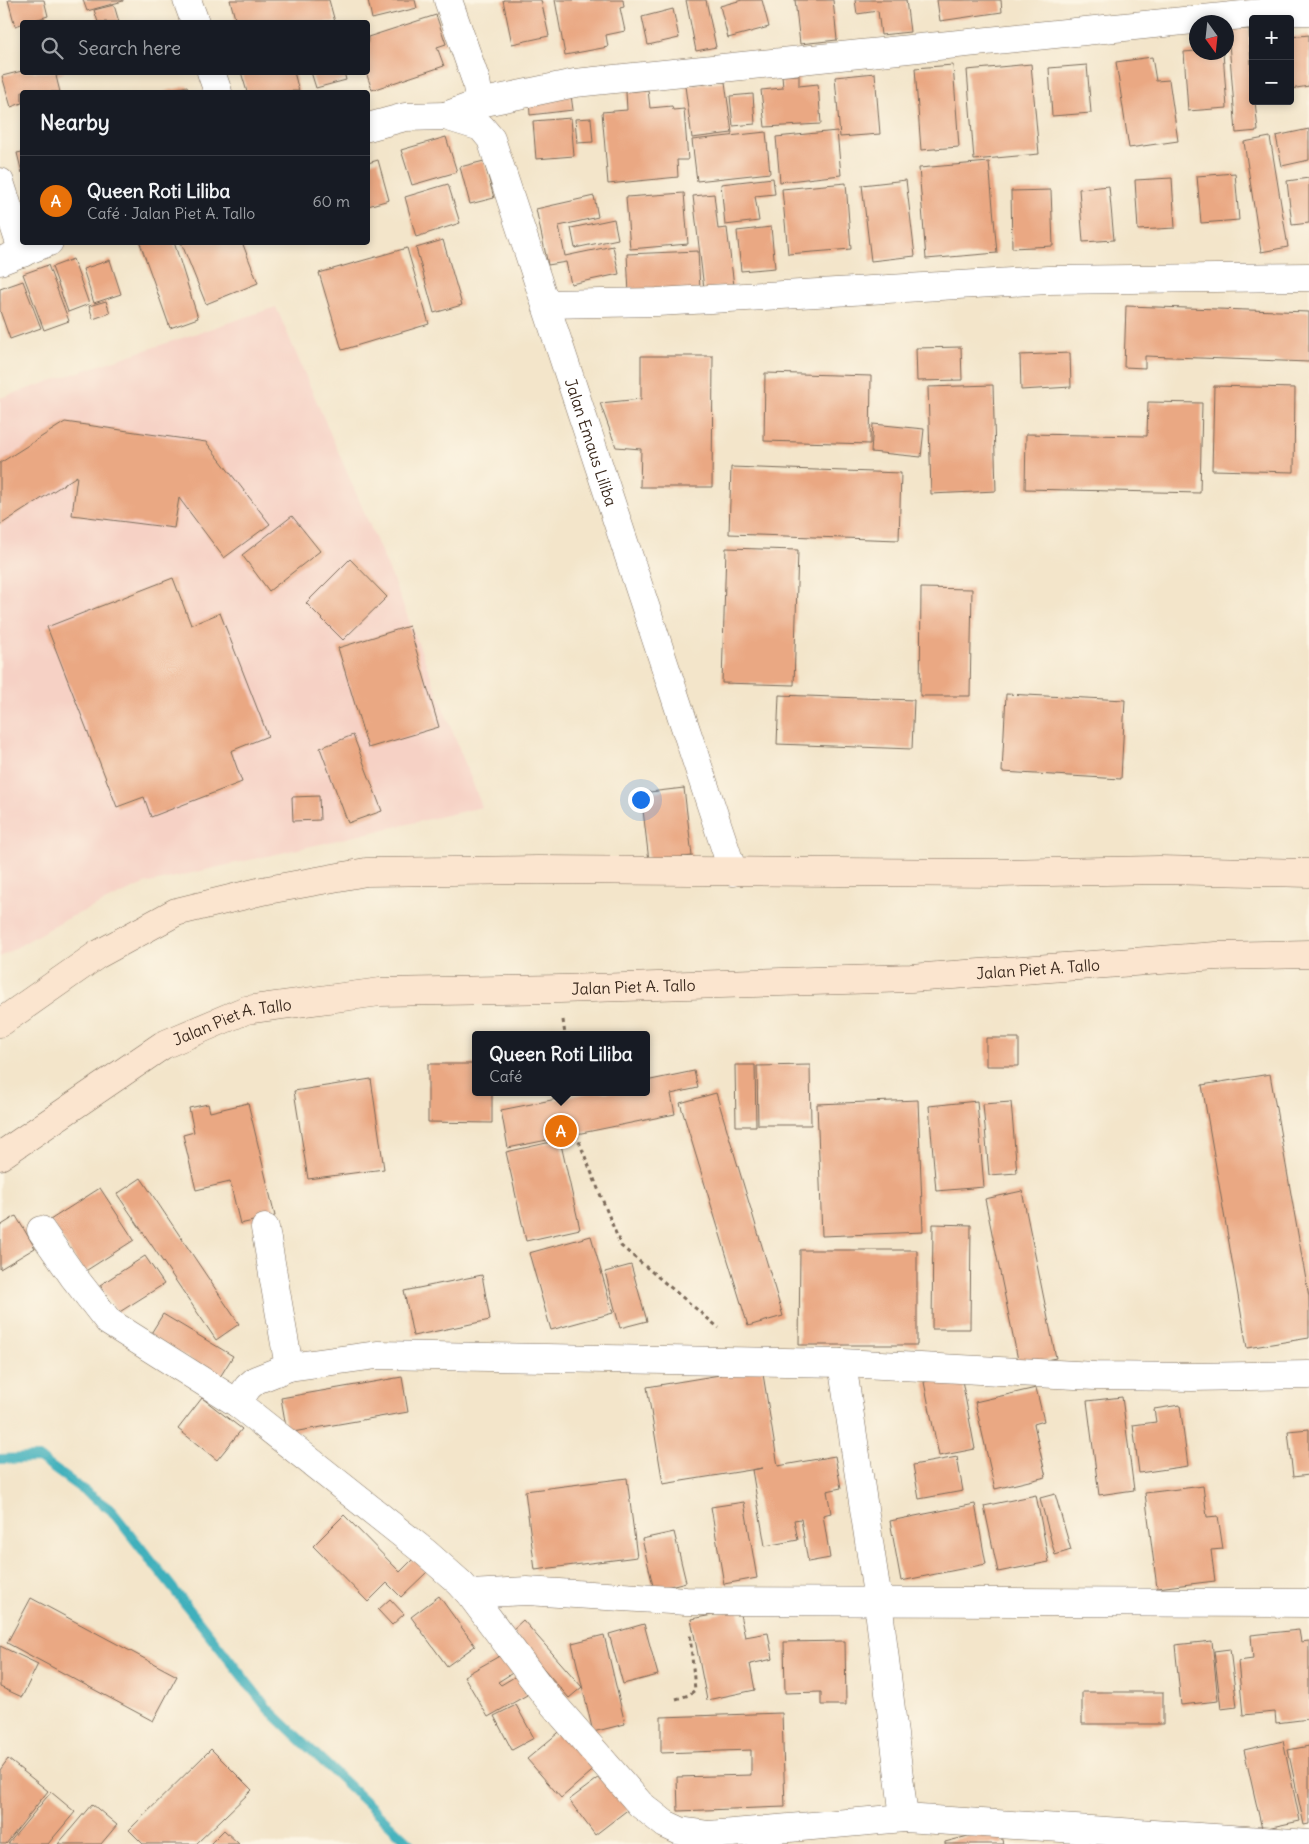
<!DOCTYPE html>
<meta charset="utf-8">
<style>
:root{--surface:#171b24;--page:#242831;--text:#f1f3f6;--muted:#9ea1a6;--line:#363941;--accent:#d93025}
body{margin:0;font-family:Delius,sans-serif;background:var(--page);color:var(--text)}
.controls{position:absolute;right:15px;top:15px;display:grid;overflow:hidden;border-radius:5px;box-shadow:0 2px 8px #0003}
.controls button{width:45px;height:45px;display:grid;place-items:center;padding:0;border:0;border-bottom:1px solid var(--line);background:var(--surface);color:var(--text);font:25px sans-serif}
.compass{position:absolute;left:1189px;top:15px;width:45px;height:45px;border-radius:50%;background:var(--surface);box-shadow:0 2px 8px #0003;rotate:165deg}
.you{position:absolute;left:640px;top:799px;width:18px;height:18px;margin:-12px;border:4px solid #fff;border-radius:50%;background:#1a73e8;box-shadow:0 0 0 8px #1a73e833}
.badge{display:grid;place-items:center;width:32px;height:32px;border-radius:50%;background:var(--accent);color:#fff;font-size:16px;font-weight:700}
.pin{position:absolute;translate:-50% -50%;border:2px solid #fff;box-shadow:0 1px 5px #0006}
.popup{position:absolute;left:472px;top:1031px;width:178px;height:65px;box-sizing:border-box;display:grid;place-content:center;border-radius:5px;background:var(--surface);filter:drop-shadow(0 1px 4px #0005);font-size:16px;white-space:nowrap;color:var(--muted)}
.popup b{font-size:19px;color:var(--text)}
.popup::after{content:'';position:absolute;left:50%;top:100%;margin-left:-10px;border:10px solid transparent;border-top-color:var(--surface)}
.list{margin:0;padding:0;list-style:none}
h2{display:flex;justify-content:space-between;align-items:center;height:65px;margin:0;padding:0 20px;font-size:21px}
h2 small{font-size:16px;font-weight:400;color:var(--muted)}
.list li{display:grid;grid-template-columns:32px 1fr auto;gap:15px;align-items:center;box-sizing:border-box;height:90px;padding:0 20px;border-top:1px solid var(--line)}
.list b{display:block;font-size:19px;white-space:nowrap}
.list p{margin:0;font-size:16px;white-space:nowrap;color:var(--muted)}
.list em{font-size:16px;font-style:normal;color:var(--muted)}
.icon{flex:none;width:28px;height:28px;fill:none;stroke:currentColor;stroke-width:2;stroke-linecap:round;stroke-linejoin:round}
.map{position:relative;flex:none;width:1309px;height:1844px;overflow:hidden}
.search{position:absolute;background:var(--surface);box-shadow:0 2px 8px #0003;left:20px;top:20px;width:350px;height:55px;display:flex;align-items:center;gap:12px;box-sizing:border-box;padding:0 18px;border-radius:5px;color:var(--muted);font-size:19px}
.panel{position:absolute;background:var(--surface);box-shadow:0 2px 8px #0003;left:20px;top:90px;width:350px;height:155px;border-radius:5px}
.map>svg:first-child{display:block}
</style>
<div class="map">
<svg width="1309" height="1844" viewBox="0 0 1309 1844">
<rect width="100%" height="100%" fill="#fcf5e5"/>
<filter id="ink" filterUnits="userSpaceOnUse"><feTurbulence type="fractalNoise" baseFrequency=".02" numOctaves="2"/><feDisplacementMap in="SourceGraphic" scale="10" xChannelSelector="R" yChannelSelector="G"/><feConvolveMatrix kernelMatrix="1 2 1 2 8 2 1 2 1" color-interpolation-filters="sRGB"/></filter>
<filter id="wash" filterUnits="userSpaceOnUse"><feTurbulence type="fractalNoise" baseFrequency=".0096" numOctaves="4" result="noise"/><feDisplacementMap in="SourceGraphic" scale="20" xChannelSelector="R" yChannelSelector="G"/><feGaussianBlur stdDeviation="1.12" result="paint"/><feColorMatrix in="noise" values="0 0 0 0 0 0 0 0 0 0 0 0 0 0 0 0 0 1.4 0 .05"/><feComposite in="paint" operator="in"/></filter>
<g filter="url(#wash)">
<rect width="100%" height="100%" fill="#f3e5ca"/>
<path fill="#f6d1c5" d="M276 307 392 577 482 807 144 884 62 921 0 957V398Z"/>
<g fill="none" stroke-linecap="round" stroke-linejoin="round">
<path stroke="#41b0bc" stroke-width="10" d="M0 1459 39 1458 111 1510 268 1709 410 1844"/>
</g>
<g id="blocks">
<path fill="#eaa883" d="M8 0H44L48 16 15 26Z
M83 0H123V1L87 11Z
M230 0H329L335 22H236Z
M368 0H415L417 8 372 19Z
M503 0H541L549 36 512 44Z
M555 0H623L624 7 620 8 625 31 606 35 608 47 565 55Z
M686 0H706L716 47 696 51Z
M742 0H762L769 27 728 38 720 6Z
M795 0H833L837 40 800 44Z
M855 0H906L910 32 881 35 878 11 857 14Z
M937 0H1001L1002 12 940 21Z
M114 5 119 22H98L94 10Z
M673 9 679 38 648 45 642 17Z
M436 15 446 44 437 47 444 66 372 90 366 72 368 37Z
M1249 29 1253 101H1255L1258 131 1236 133 1228 30Z
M1309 35V86L1290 89V37Z
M1196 51 1223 52 1227 108 1188 111 1184 52Z
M1152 57 1156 81 1169 80 1178 141 1129 148 1116 62Z
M1031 64 1039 154 974 160 967 70Z
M953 65 959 147 921 150 915 68Z
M1087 65 1091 113 1052 116 1049 68Z
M22 71V72H65L56 76 60 92H22V103L11 107 2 76Z
M241 72H294L299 91 247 92Z
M311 72H344L346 80 316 88Z
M875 73 880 134 840 137 835 77Z
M799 75V86L818 84 821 124 765 127 761 90 783 88 782 76Z
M725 82 732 133 692 138 685 86Z
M187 86 189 92H163Z
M648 90 650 108 672 106 673 110 684 109 688 160H677L678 177 608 184 602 112 627 110 626 92Z
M753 94 755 124 733 126 730 96Z
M571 95 573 110 530 115 529 98Z
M571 118 574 156 536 159 533 121Z
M591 118 593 142 577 143 575 119Z
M1309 129V160L1282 166 1276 136Z
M837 131 841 175 780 182 776 137Z
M766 132 770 173 697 181 692 140Z
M446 137 457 172 412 185 401 150Z
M1270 137 1288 247 1261 252 1244 142Z
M22 152V173L17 153Z
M378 160 389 200 368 206V163Z
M484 161 494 198 470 204 460 167Z
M989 162 997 253 926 259 919 168Z
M1235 173 1239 220 1201 223 1197 176Z
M773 178 775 194 755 196 759 221 725 225 721 184Z
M1172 178 1175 228 1138 230 1135 180Z
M1309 178V223L1292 225 1287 181Z
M906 180 915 256 871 261 862 185Z
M846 183 851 249 788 254 782 189Z
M448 184 460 223 416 237 405 197Z
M1109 186 1114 240 1083 242 1079 189Z
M1051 190 1053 246 1012 248 1011 191Z
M684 193 688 244 630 249 626 197Z
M714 194 718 229 727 228 734 286 704 289 693 196Z
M594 196 598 217 559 226 565 256 613 246 619 274 571 284 566 262 548 265 536 209Z
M614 219 618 239 575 248 571 228Z
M771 227 775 268 741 271 737 231Z
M443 240 462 305 434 313 416 248Z
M142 242H174L198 318 170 328 140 243Z
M181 242H242L258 283 206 304Z
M407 248 429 324 342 350 319 273Z
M698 251 700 290 629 294 627 254Z
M73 259 89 304 68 312 52 267Z
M110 260 121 294 94 303 83 269Z
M48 265 69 321 44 330 23 274Z
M23 281 41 328 10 339 0 311V289Z
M106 301 110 313 93 319 89 306Z
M1126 306 1309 312V362L1145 356V368L1124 367Z
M961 347 962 380 917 381 916 348Z
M1070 353 1071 387 1021 390 1020 355Z
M641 356H713L712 487H640L641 449 616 447 600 403 641 399Z
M765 373 871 376 870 444 764 441Z
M993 385 996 491 931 494 928 387Z
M1214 386 1295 388 1294 472 1212 470Z
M1148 402 1202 403 1200 493 1025 489 1026 434 1147 436Z
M65 422 206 442 270 524 224 558 179 498 174 528 72 515 77 476 0 525V463Z
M873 424 924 429 921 457 871 452Z
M731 467 901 473 899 540 729 534Z
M292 516 320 551 269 591 242 555Z
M726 548 798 550 794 685 722 683Z
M350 559 387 597 343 640 306 603Z
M173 578 191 625 220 613 268 736 231 751 242 782 151 817 144 797 117 807 47 627Z
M921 588 972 589 970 696H920Z
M409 626 439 727 368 748 338 648Z
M1006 694 1125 700 1121 779 1002 772Z
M779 695 914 700 912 749 777 744Z
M353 735 382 811 348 823 320 748Z
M684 788 692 856 649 861 641 793Z
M319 796 320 820 293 821 292 797Z
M986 1038H1019V1066H986Z
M428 1064H476V1092H492V1123L428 1122Z
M735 1065H755L756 1126H736Z
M810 1065 811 1125H758L757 1066Z
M694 1071 698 1088 671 1094 675 1114 508 1148 501 1110 592 1092H646V1081Z
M1270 1074 1309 1297V1338L1247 1348 1202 1085Z
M371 1079 384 1169 308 1179 294 1091Z
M716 1093 783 1316 748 1326 680 1103Z
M918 1100 923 1232 822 1236 817 1104Z
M977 1101 984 1187 936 1191 929 1106Z
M1011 1102 1017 1173 989 1175 983 1104Z
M248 1103 275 1216 240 1224 230 1182 196 1190 183 1135 194 1132 189 1108 208 1104 210 1112Z
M560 1140 580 1229 526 1241 506 1152Z
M141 1178 239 1324 216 1340 117 1194Z
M100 1188 134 1240 84 1272 50 1220Z
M1022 1191 1056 1358 1019 1365 985 1199Z
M16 1216 35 1248 0 1269V1226Z
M933 1224 971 1225 970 1329H932Z
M591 1236 613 1313 551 1330 529 1253Z
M800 1250H917V1345H799Z
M145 1256 164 1284 118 1313 100 1285Z
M631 1265 647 1321 620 1328 605 1272Z
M482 1275 490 1320 413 1336 404 1291Z
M163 1314 233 1356 220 1377 150 1335Z
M762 1368 778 1466 835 1456 841 1488 827 1491 831 1513 823 1515 830 1558 808 1562 801 1519 794 1520 798 1540 765 1546 752 1470 763 1468 663 1484 647 1387Z
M961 1375 975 1449 939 1456 924 1382Z
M402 1377 408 1412 287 1433 281 1398Z
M1036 1388 1044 1421 1034 1424 1046 1477 995 1489 975 1402Z
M1122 1397 1134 1490 1099 1495 1087 1401Z
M202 1398 242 1429 217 1460 178 1429Z
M1180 1405 1188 1466 1139 1473 1133 1425 1156 1422 1154 1409Z
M1309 1429V1475L1293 1477 1288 1431Z
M957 1457 963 1491 919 1499 913 1465Z
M627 1478 637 1557 535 1570 525 1491Z
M1203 1486 1207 1517 1218 1516 1223 1549 1211 1550 1215 1581 1157 1588 1145 1493Z
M1055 1494 1071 1550 1055 1555 1040 1498Z
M1036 1495 1049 1562 998 1572 984 1506Z
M744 1502 757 1578 724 1584 711 1507Z
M975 1504 986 1564 901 1581 890 1521Z
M344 1515 400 1572 414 1558 427 1572 401 1597 387 1583 368 1602 313 1546Z
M674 1532 686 1582 654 1590 642 1539Z
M439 1596 475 1646 447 1666 411 1617Z
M31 1598 177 1676 153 1721 7 1643Z
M390 1599 404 1614 392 1625 378 1610Z
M739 1610 745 1637 768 1633 773 1659 750 1664 755 1690 707 1700 691 1619Z
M523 1620 582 1687 569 1698 511 1631Z
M644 1624 658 1675 623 1684 609 1634Z
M1299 1630 1301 1642 1309 1641V1719L1276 1723 1275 1712 1243 1715 1238 1661 1253 1659 1251 1635Z
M604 1635 625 1724 593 1732 572 1643Z
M845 1641 846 1705H821V1692L785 1693 784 1642Z
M1212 1641 1218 1701 1181 1705 1175 1645Z
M0 1646 38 1664 22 1697 0 1687Z
M1230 1649 1237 1707 1221 1709 1214 1651Z
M503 1654 514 1672 498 1682 501 1685 516 1676 527 1695 488 1717 464 1676Z
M1082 1692H1163V1724H1082Z
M516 1705 534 1738 512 1750 494 1716Z
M782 1713 785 1807 678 1811 677 1777 751 1775V1750L661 1753V1717Z
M564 1728 598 1766 561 1798 527 1759Z
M1283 1741 1300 1821 1262 1829 1244 1750Z
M1309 1746V1824L1304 1825 1288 1750Z
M211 1749 252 1790 196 1844H143L129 1830Z
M8 1759 48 1791 6 1844H0V1770Z
M604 1774 630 1808 595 1835 569 1800Z
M51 1792 75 1812 48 1844H8Z
M92 1804 117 1825 101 1844H58Z
M999 1828 1003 1844H945V1842Z
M224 1830 239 1844H210Z"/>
</g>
</g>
<g filter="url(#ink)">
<use href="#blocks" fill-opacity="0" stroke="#7b6b5a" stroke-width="1"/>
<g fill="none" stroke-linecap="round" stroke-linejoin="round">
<defs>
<g id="minor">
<path d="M187 0 195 22"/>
<path d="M448 0 476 81 480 103"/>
<path d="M211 72 218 92"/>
<path d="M445 116 480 103 575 83 1272 12 1309 11"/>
<path id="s1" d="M368 127 405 117 445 116 481 127 491 139 733 872"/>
<path d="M0 182 23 253"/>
<path d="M0 261 49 242"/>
<path d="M546 304 657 302 1048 280 1309 277"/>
<path d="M265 1228 289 1367"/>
<path d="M41 1230 73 1276 109 1322 237 1403"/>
<path d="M842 1363 878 1601 904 1818"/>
<path d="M1309 1375 1192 1377 1095 1376 842 1363 377 1355 289 1367 256 1380 248 1387 237 1403 426 1553 460 1583 470 1594 527 1591 686 1601 1309 1603"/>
<path d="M470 1594 547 1697 640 1804 665 1824 680 1831 709 1835 904 1818 1309 1844"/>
</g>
<g id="secondary">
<path d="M0 1023 97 955 176 912 262 891 366 872 538 870 1000 873 1159 870 1309 873"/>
<path id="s2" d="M0 1156 163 1045 246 1010 380 992 560 989 911 978 1216 956 1309 954"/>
</g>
</defs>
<use href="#minor" stroke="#7b6b5a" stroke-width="29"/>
<use href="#secondary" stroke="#7b6b5a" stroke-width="29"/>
<path stroke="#7b6b5a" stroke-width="3" stroke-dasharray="4 4" stroke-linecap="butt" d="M563 1020 565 1035
M571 1092V1097
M576 1134 621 1246 719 1328
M676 1699 689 1695 695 1690 690 1634"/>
<use href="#minor" stroke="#fff" stroke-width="28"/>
<use href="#secondary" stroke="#fbe5cf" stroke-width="28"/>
</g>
</g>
<g text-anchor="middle" stroke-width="4" stroke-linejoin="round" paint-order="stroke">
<g font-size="16" fill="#3b2a1e" stroke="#fcf5e5">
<text dy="6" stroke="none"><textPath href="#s1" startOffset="451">Jalan Emaus Liliba</textPath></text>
<text dy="6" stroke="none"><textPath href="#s2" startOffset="1081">Jalan Piet A. Tallo</textPath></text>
<text dy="6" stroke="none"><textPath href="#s2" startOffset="676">Jalan Piet A. Tallo</textPath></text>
<text dy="6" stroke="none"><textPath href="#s2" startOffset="271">Jalan Piet A. Tallo</textPath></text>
</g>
</g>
</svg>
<div class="controls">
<button>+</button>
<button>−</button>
</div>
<svg class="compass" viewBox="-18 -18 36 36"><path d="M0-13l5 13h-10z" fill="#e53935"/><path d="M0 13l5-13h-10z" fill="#9ea1a6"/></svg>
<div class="you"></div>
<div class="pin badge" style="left:561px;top:1131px;background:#e8710a">A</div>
<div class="popup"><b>Queen Roti Liliba</b>Café</div>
<div class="search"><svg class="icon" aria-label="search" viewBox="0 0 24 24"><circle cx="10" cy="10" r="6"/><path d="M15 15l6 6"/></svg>Search here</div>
<section class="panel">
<h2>Nearby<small></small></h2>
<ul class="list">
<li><span class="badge" style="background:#e8710a">A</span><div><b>Queen Roti Liliba</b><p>Café · Jalan Piet A. Tallo</p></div><em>60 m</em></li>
</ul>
</section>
</div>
